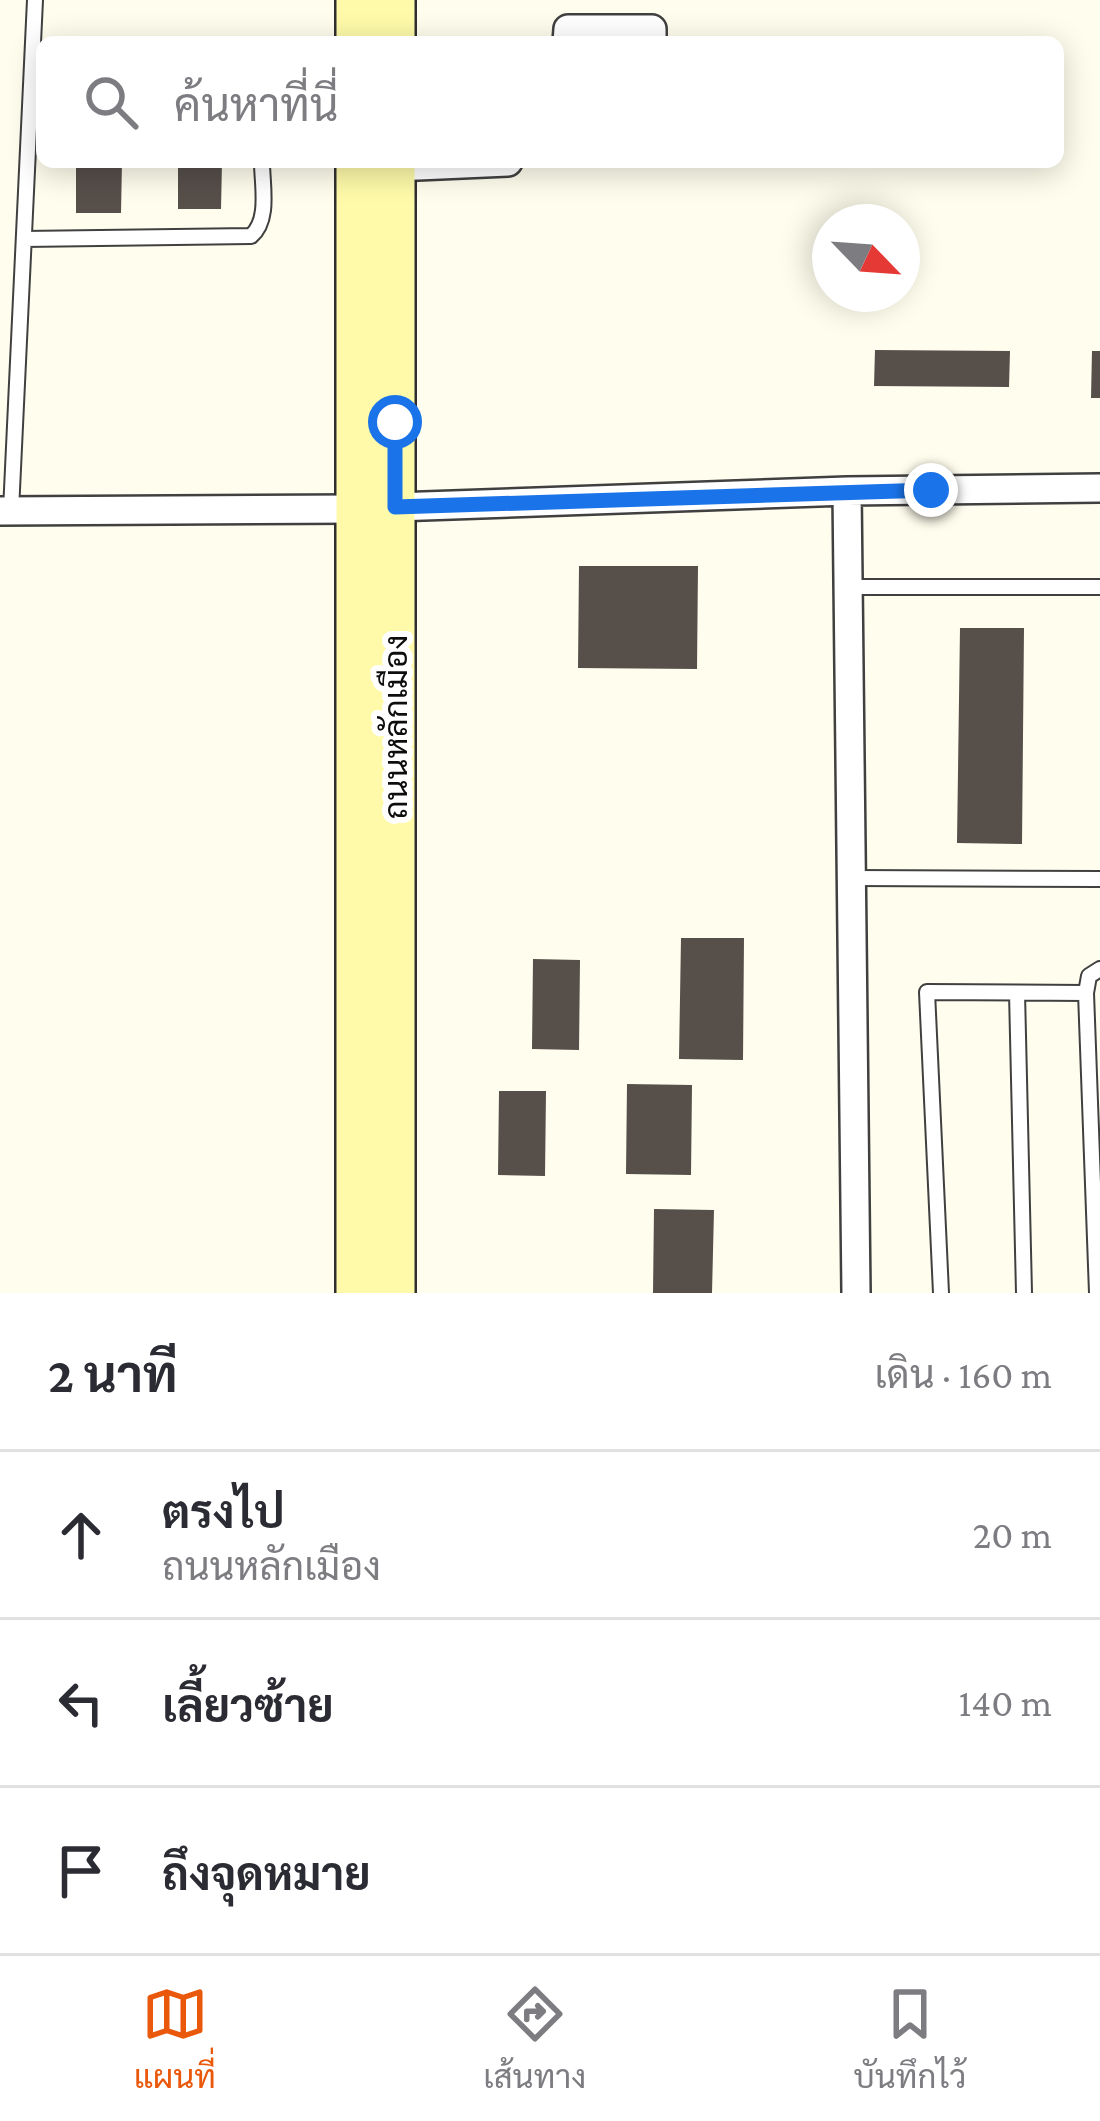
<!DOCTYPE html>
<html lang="th">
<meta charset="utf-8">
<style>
:root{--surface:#fff;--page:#f7f7f7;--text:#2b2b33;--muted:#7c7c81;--line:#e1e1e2;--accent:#ea580c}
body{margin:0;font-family:"Crimson Pro",Sarabun,serif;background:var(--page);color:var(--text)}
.compass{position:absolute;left:812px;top:204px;width:108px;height:108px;border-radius:50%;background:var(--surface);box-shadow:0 6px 30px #0003;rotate:115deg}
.stop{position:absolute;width:36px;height:36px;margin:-27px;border:9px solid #1a73e8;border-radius:50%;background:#fff}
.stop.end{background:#1a73e8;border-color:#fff;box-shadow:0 3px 12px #0008}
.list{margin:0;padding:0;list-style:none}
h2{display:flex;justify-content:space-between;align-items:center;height:156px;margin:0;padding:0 48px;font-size:51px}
h2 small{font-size:39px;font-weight:400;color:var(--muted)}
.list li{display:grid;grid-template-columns:78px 1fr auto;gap:36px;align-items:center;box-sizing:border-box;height:168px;padding:0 48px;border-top:3px solid var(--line)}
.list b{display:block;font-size:45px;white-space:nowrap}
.list p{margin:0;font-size:39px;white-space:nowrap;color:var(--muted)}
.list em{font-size:39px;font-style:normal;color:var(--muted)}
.icon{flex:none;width:66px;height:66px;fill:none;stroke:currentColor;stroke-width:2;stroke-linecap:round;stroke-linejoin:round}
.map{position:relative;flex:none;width:1100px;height:1293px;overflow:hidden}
.search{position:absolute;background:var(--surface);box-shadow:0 6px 30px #0003;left:36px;right:36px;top:36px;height:132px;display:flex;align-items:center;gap:30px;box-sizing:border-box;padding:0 42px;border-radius:18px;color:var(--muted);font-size:45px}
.sheet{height:660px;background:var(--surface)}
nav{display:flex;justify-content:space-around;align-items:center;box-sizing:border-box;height:168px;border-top:3px solid var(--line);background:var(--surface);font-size:33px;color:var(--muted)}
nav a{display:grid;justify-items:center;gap:6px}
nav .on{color:var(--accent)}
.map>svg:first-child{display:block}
</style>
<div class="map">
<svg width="1100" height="1293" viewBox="0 0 1100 1293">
<rect width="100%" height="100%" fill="#fffded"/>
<path fill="#564f4a" d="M76 162H122L121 213H76Z
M178 162H222L221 209H178Z
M875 350 1010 351 1009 387 874 386Z
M1092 351H1100V398H1091Z
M579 566H698L697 669 578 668Z
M960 628H1024L1022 844 957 843Z
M681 938H744L743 1060 679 1059Z
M533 959 580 960 579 1050 532 1049Z
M627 1084 692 1085 691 1175 626 1174Z
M499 1091H546L545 1176 498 1175Z
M654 1209 714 1210 712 1293H653Z"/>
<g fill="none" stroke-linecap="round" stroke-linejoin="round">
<defs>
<path id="lane" d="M24 239 251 236C270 220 262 185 262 162
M11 511 35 0
M850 587H1100
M853 878 1100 879
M1017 993 1024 1293
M1086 993 1089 976 1100 969
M941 1293 927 992 1086 993 1097 1293"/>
<path id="street" d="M567 42 568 29H652V42
M395 167 508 162
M847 491 856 1293
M395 507 847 491 1100 488
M0 511 356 509"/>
<path id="secondary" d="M395 0V42
M356 42V0
M356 1293V162
M395 1293V162"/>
</defs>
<use href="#lane" stroke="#404040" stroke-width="18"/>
<use href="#street" stroke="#404040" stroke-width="32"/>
<use href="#secondary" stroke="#2f2f2f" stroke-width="44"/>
<use href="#lane" stroke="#fff" stroke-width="14"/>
<use href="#street" stroke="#fff" stroke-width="27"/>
<use href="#secondary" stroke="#fefaa9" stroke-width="39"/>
</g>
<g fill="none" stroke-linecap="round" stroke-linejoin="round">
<path stroke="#1a73e8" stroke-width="15" d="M395 422V507L931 490"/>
</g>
<g text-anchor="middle" stroke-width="12" stroke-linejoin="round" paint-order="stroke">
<g font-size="33" fill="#0d0d0d" stroke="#fff">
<text transform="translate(395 727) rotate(-90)" y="12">ถนนหลักเมือง</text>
</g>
</g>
</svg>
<svg class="compass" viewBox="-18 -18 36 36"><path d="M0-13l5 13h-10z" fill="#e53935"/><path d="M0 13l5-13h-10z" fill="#7c7c81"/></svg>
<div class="stop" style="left:395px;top:422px"></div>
<div class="stop end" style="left:931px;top:490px"></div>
<div class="search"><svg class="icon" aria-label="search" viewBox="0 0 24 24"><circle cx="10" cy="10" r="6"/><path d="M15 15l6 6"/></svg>ค้นหาที่นี่</div>
</div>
<section class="sheet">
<h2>2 นาที<small>เดิน · 160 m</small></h2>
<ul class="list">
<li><svg class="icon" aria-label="ahead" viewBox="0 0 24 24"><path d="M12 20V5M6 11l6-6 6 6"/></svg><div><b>ตรงไป</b><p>ถนนหลักเมือง</p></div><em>20 m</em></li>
<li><svg class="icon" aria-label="left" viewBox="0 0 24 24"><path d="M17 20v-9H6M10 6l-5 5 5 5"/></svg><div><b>เลี้ยวซ้าย</b></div><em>140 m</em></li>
<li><svg class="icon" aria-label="arrive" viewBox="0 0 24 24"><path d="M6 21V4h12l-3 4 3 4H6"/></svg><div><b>ถึงจุดหมาย</b></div></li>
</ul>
</section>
<nav>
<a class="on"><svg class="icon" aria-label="map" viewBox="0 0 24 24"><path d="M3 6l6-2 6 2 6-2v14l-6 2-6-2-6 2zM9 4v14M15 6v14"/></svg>แผนที่</a>
<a><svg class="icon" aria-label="directions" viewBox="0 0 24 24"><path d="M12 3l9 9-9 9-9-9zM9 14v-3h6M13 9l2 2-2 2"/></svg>เส้นทาง</a>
<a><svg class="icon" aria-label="saved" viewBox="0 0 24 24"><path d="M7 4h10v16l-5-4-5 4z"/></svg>บันทึกไว้</a>
</nav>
